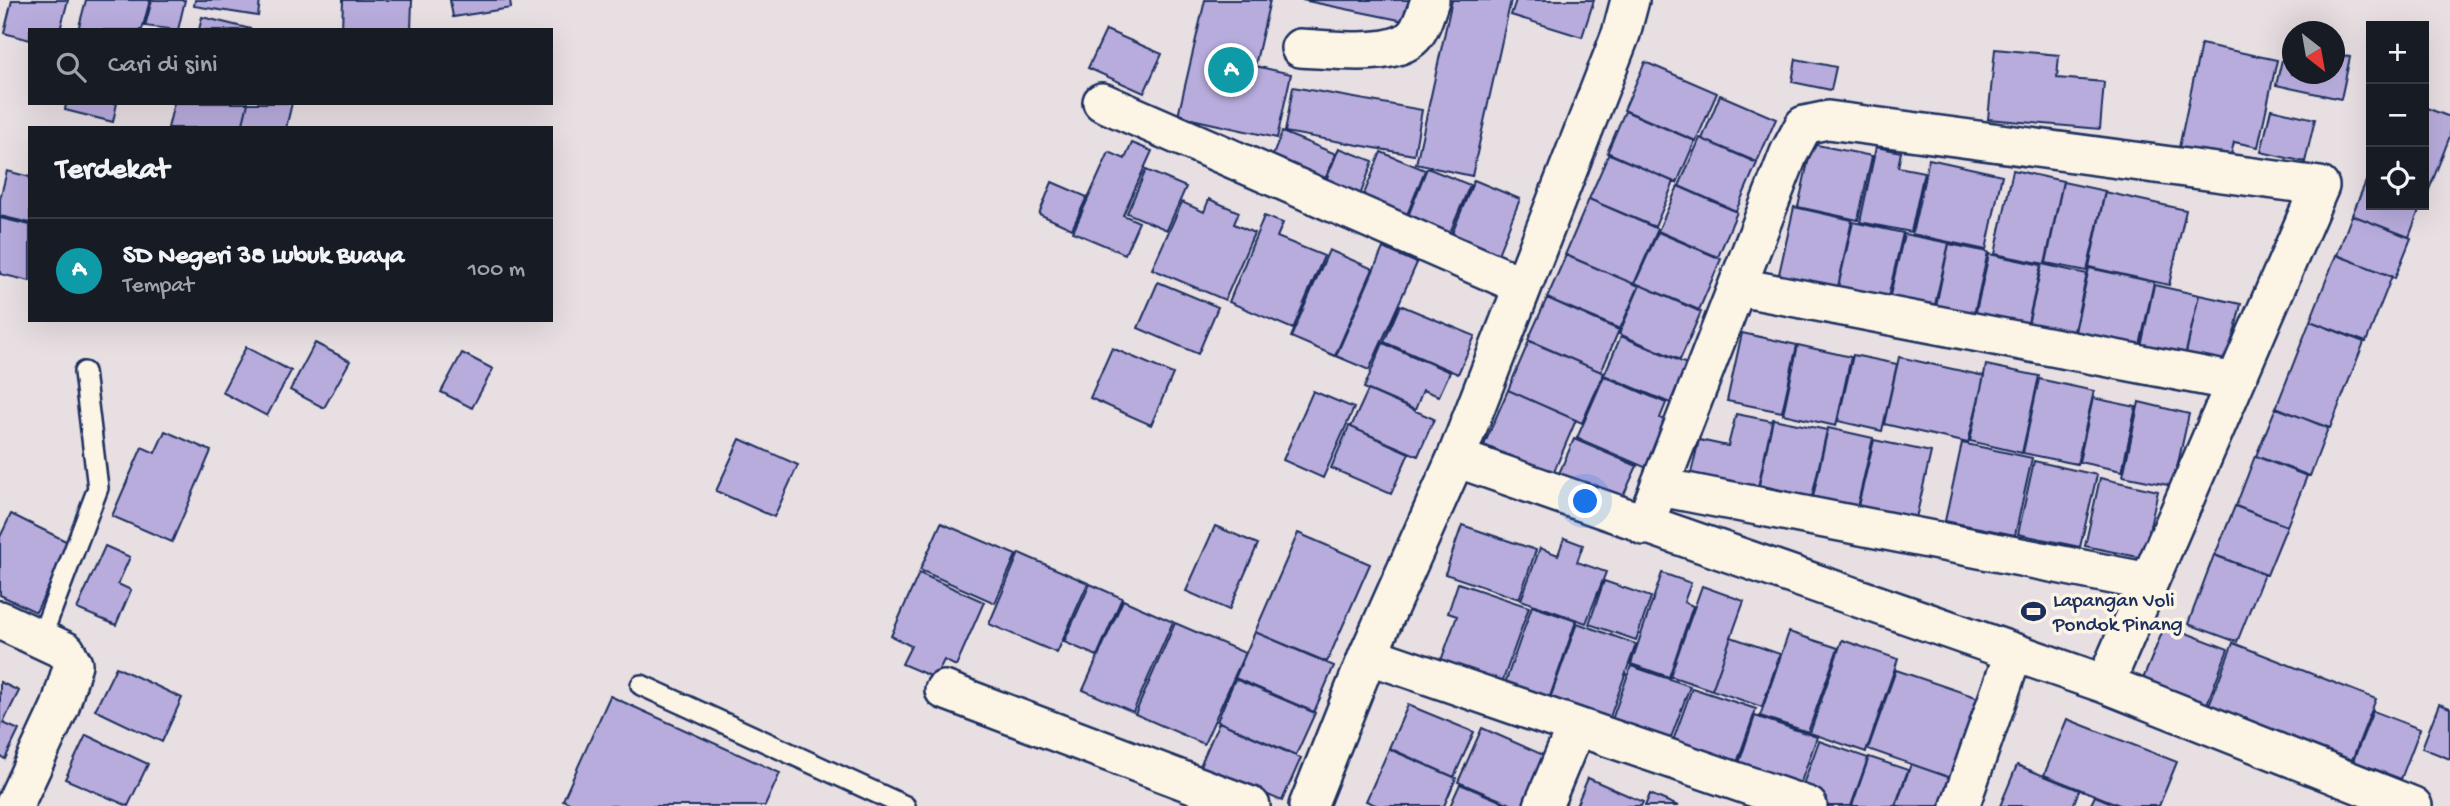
<!DOCTYPE html>
<html lang="id">
<meta charset="utf-8">
<style>
:root{--surface:#171b24;--page:#20242c;--text:#f1f3f6;--muted:#9ea1a6;--line:#363941;--accent:#ea580c}
body{margin:0;font-family:"Gochi Hand",sans-serif;background:var(--page);color:var(--text)}
.controls{position:absolute;right:21px;top:21px;display:grid;overflow:hidden;border-radius:0px;box-shadow:0 7px 28px #0002}
.controls button{width:63px;height:63px;display:grid;place-items:center;padding:0;border:0;border-bottom:2px solid var(--line);background:var(--surface);color:var(--text);font:35px sans-serif}
.compass{position:absolute;left:2282px;top:21px;width:63px;height:63px;border-radius:50%;background:var(--surface);box-shadow:0 7px 28px #0002;rotate:149deg}
.you{position:absolute;left:1586px;top:502px;width:24px;height:24px;margin:-18px;border:5px solid #fff;border-radius:50%;background:#1a73e8;box-shadow:0 0 0 10px #1a73e833}
.badge{display:grid;place-items:center;width:46px;height:46px;border-radius:50%;background:var(--accent);color:#fff;font-size:23px;font-weight:700}
.pin{position:absolute;translate:-50% -50%;border:4px solid #fff;box-shadow:0 2px 7px #0006}
.list{margin:0;padding:0;list-style:none}
h2{display:flex;justify-content:space-between;align-items:center;height:91px;margin:0;padding:0 28px;font-size:30px}
h2 small{font-size:23px;font-weight:400;color:var(--muted)}
.list li{display:grid;grid-template-columns:46px 1fr auto;gap:21px;align-items:center;box-sizing:border-box;height:105px;padding:0 28px;border-top:2px solid var(--line)}
.list b{display:block;font-size:26px;white-space:nowrap}
.list p{margin:0;font-size:23px;white-space:nowrap;color:var(--muted)}
.list em{font-size:23px;font-style:normal;color:var(--muted)}
.icon{flex:none;width:38px;height:38px;fill:none;stroke:currentColor;stroke-width:2;stroke-linecap:round;stroke-linejoin:round}
.map{position:relative;flex:none;width:2450px;height:806px;overflow:hidden}
.search{position:absolute;background:var(--surface);box-shadow:0 7px 28px #0002;left:28px;top:28px;width:525px;height:77px;display:flex;align-items:center;gap:18px;box-sizing:border-box;padding:0 24px;border-radius:0px;color:var(--muted);font-size:26px}
.panel{position:absolute;background:var(--surface);box-shadow:0 7px 28px #0002;left:28px;top:126px;width:525px;height:196px;border-radius:0px}
.map>svg:first-child{display:block}
</style>
<div class="map">
<svg width="2450" height="806" viewBox="0 0 2450 806">
<rect width="100%" height="100%" fill="#e8dfe3"/>
<filter id="ink" filterUnits="userSpaceOnUse"><feTurbulence type="fractalNoise" baseFrequency=".0143" numOctaves="2"/><feDisplacementMap in="SourceGraphic" scale="14" xChannelSelector="R" yChannelSelector="G"/><feConvolveMatrix kernelMatrix="1 2 1 2 8 2 1 2 1" color-interpolation-filters="sRGB"/></filter>
<g filter="url(#ink)">
<path fill="#b8acdd" stroke="#1b2f5e" stroke-width="2" d="M12 0H68L60 30H30V40L4 33Z
M86 0H150L142 30H78Z
M152 0H185L178 30 145 26Z
M195 0H260L258 16 194 6Z
M343 0H412L411 30H342Z
M450 0H510L511 8 453 17Z
M1205 0H1270L1255 66 1291 74 1277 138 1178 116Z
M1302 0H1424L1419 24Z
M1452 0H1511L1472 176 1416 164Z
M1516 0H1594L1582 37 1511 15Z
M202 17 251 29V30H199Z
M1106 30 1162 54 1144 93 1088 68Z
M2286 43 2292 44V74H2334V54L2350 57 2341 99 2276 85Z
M2201 44 2277 60 2258 147 2234 142 2228 167 2177 157Z
M1995 49 2059 55 2057 78 2104 82 2100 129 1988 119Z
M1796 59 1836 67 1831 90 1792 82Z
M1645 62 1717 93 1696 141 1624 110Z
M1293 87 1422 110 1414 155 1285 132Z
M1720 95 1776 119 1757 162 1702 139Z
M66 103H117L113 122 65 110Z
M174 103H248L242 128H168Z
M248 103H292L286 128H242Z
M2424 107 2450 117V136L2425 200Z
M2271 109 2315 119 2305 162 2261 152Z
M1625 111 1695 141 1677 183 1607 153Z
M1282 132 1336 154 1323 184 1270 163Z
M1700 138 1757 163 1736 211 1679 186Z
M1132 143 1152 151 1123 215 1139 222 1125 254 1073 232 1109 152 1125 159Z
M1812 144 1872 156 1858 220 1798 207Z
M1876 147 1901 152 1898 167 1924 172 1911 232 1860 222Z
M1339 148 1373 161 1359 198 1324 185Z
M1381 152 1425 170 1406 217 1362 199Z
M1609 153 1674 182 1655 227 1589 199Z
M1929 159 2002 175 1986 250 1912 234Z
M1427 168 1470 185 1449 235 1407 219Z
M1146 170 1186 187 1167 230 1127 213Z
M2013 170 2063 181 2045 264 1995 254Z
M7 171 30 177V223L0 216V199Z
M2367 179 2371 180V205H2421L2409 237 2352 215Z
M1474 180 1520 199 1498 254 1451 236Z
M1052 182 1087 197 1072 229 1039 214Z
M2063 182 2105 191 2087 271 2046 263Z
M1678 186 1737 212 1718 257 1658 231Z
M2105 192 2186 210 2169 285 2089 267Z
M1209 199 1239 212 1234 224 1254 233 1225 300 1152 269 1182 202 1204 212Z
M1589 199 1658 229 1634 284 1565 255Z
M1794 207 1852 220 1836 296 1777 283Z
M2352 215 2411 238 2395 278 2337 255Z
M1264 216 1283 223 1277 237 1324 256 1293 329 1229 302Z
M0 218 30 225V281L0 274Z
M1853 222 1903 233 1886 306 1836 296Z
M1658 232 1721 259 1699 310 1635 283Z
M1904 234 1949 243 1934 309 1889 300Z
M1949 244 1988 252 1973 319 1935 311Z
M1383 248 1417 263 1369 370 1336 356Z
M1329 250 1373 269 1335 356 1291 337Z
M1989 254 2041 265 2027 327 1975 316Z
M1566 255 1639 286 1620 329 1547 298Z
M2336 255 2392 276 2366 342 2310 321Z
M2042 264 2087 274 2073 335 2028 325Z
M2089 268 2154 282 2139 350 2074 336Z
M1158 282 1218 307 1198 354 1138 328Z
M1640 285 1701 312 1680 360 1619 334Z
M2154 285 2199 295 2185 356 2141 347Z
M2199 295 2241 304 2226 367 2185 358Z
M1547 298 1619 330 1601 372 1528 340Z
M1400 305 1475 336 1458 374 1384 342Z
M2310 321 2364 342 2330 428 2276 408Z
M1742 333 1797 345 1782 412 1727 401Z
M1621 336 1687 364 1670 403 1604 375Z
M1529 341 1604 373 1582 423 1508 390Z
M315 343 350 361 324 408 290 390Z
M1383 343 1450 372 1439 396 1423 390 1415 410 1364 388Z
M1798 345 1851 357 1836 426 1783 414Z
M246 347 291 371 267 416 222 392Z
M1112 348 1173 374 1151 425 1090 398Z
M462 353 493 369 472 408 441 392Z
M1853 355 1897 364 1882 431 1838 421Z
M1899 357 1984 376 1968 443 1884 424Z
M1986 365 2039 376 2022 453 1970 441Z
M1604 376 1666 403 1660 418 1669 422 1649 469 1577 438Z
M2039 379 2094 391 2077 464 2023 453Z
M1368 390 1434 419 1418 456 1351 427Z
M1508 390 1576 420 1553 474 1484 445Z
M1313 391 1354 408 1323 478 1283 460Z
M2093 398 2136 407 2122 471 2079 462Z
M2139 402 2189 414 2173 486 2123 476Z
M2276 407 2328 428 2310 476 2256 456Z
M1736 414 1772 421 1758 487 1691 473 1699 440 1728 446Z
M1773 419 1827 430 1812 497 1759 485Z
M1349 426 1409 453 1391 494 1331 468Z
M1828 428 1873 438 1857 507 1813 497Z
M165 431 211 451 172 542 112 516 142 447 155 453Z
M740 439 798 465 774 517 716 491Z
M1574 439 1637 466 1619 505 1557 478Z
M1874 440 1931 452 1916 518 1858 506Z
M1962 443 2032 458 2015 535 1945 521Z
M2255 456 2307 476 2287 526 2236 506Z
M2034 461 2097 475 2080 547 2018 534Z
M2100 478 2158 491 2143 558 2085 546Z
M2235 506 2287 526 2267 575 2215 555Z
M11 514 70 543 36 612 0 595V537Z
M941 523 1016 555 995 603 920 570Z
M1462 525 1536 550 1519 599 1445 574Z
M1215 526 1258 544 1229 610 1186 591Z
M1298 533 1370 564 1327 662 1255 632Z
M1564 538 1583 545 1577 562 1606 572 1586 623 1521 600 1540 548 1558 555Z
M105 546 130 557 118 584 131 590 116 625 77 609Z
M1019 553 1088 583 1057 653 989 624Z
M2214 555 2264 574 2237 642 2188 624Z
M919 573 984 602 956 666 944 660 935 678 902 664 911 646 891 636Z
M1662 573 1691 583 1684 602 1693 606 1669 677 1631 664Z
M1604 581 1651 597 1636 640 1589 624Z
M1458 583 1529 607 1498 694 1437 672 1457 616 1448 613Z
M1090 584 1122 598 1097 656 1064 642Z
M1702 586 1744 601 1712 690 1670 676Z
M1123 600 1173 622 1133 712 1083 690Z
M1532 606 1576 621 1546 708 1502 692Z
M1175 623 1245 653 1204 744 1135 714Z
M1577 623 1636 644 1605 731 1546 710Z
M2165 625 2228 649 2205 709 2141 684Z
M1255 632 1334 666 1314 712 1235 678Z
M1789 632 1838 648 1808 732 1760 716Z
M1731 637 1780 654 1762 707 1712 690Z
M1842 640 1898 659 1866 752 1810 733Z
M2233 643 2376 699 2352 760 2209 705Z
M1631 666 1690 686 1666 751 1608 731Z
M116 667 182 698 162 742 95 710Z
M1896 670 1982 699 1954 779 1868 749Z
M1235 679 1315 713 1296 755 1217 721Z
M0 682 19 691 3 723 19 730 5 759 0 756Z
M1692 688 1756 709 1733 774 1669 752Z
M610 696 780 773 765 806H575L563 800Z
M2439 704 2450 708V759L2422 748Z
M1408 705 1474 732 1454 777 1389 748Z
M2373 711 2420 729 2401 779 2353 761Z
M1755 716 1817 737 1796 796 1735 775Z
M2067 719 2177 762 2159 806H2122L2044 775Z
M1219 722 1301 758 1282 801 1200 766Z
M1482 728 1550 758 1528 806H1515L1458 782Z
M86 735 148 764 128 806 65 779Z
M1819 741 1868 758 1851 806H1821L1798 798Z
M1389 749 1456 778 1444 806H1378L1366 801Z
M1869 757 1908 770 1895 806H1852Z
M1911 764 1954 779 1944 806H1896Z
M2017 765 2079 790 2073 806H2000Z
M1588 778 1643 802 1641 806H1576Z
M1460 784 1512 806H1450Z
M1650 794 1678 806H1645Z
M2095 796 2119 806H2090Z"/>
<g fill="none" stroke-linecap="round" stroke-linejoin="round">
<defs>
<path id="lane" d="M41 638 98 488 84 372
M641 685 905 806"/>
<path id="street" d="M1300 48C1329 49 1393 59 1414 36 1422 27 1426 11 1430 0
M1102 102 1521 285
M1739 287 2235 382
M1456 458 2105 684 2413 806
M1660 487 2149 582
M1644 526 1789 153 1804 125 1828 120 2320 186 2105 684
M0 620 66 651 73 664 60 707 14 806
M1368 655 1808 806
M944 690 1251 806
M1308 806 1368 655 1456 458 1621 34 1630 0
M1543 806 1576 727
M1960 806 2013 655"/>
</defs>
<use href="#lane" stroke="#1b2f5e" stroke-width="24"/>
<use href="#street" stroke="#1b2f5e" stroke-width="42"/>
<use href="#lane" stroke="#fcf5e5" stroke-width="19"/>
<use href="#street" stroke="#fcf5e5" stroke-width="37"/>
</g>
</g>
<defs>
<symbol id="stadium-bare" viewBox="-9 -9 18 18"><path d="M0-5a6.5 5 0 1 0 0 10a6.5 5 0 1 0 0-10ZM-3.5-1.8h7v3.6h-7Z" fill="#1b2f5e" stroke="#fcf5e5" stroke-width="2.5" paint-order="stroke"/></symbol>
</defs>
<g fill-rule="evenodd">
<use href="#stadium-bare" x="2016" y="594" width="35" height="35"/>
</g>
<g text-anchor="middle" stroke-width="7" stroke-linejoin="round" paint-order="stroke">
<g font-size="21" fill="#1b2f5e" stroke="#fcf5e5" text-anchor="start">
<text x="2053" y="606">Lapangan Voli<tspan x="2053" dy="24">Pondok Pinang</tspan></text>
</g>
</g>
</svg>
<div class="controls">
<button>+</button>
<button>−</button>
<button><svg class="icon" aria-label="locate" viewBox="0 0 24 24"><circle cx="12" cy="12" r="6"/><path d="M12 2v4M12 18v4M2 12h4M18 12h4"/></svg></button>
</div>
<svg class="compass" viewBox="-18 -18 36 36"><path d="M0-13l5 13h-10z" fill="#e53935"/><path d="M0 13l5-13h-10z" fill="#9ea1a6"/></svg>
<div class="you"></div>
<div class="pin badge" style="left:1231px;top:70px;background:#0f9aa8">A</div>
<div class="search"><svg class="icon" aria-label="search" viewBox="0 0 24 24"><circle cx="10" cy="10" r="6"/><path d="M15 15l6 6"/></svg>Cari di sini</div>
<section class="panel">
<h2>Terdekat<small></small></h2>
<ul class="list">
<li><span class="badge" style="background:#0f9aa8">A</span><div><b>SD Negeri 38 Lubuk Buaya</b><p>Tempat</p></div><em>100 m</em></li>
</ul>
</section>
</div>
